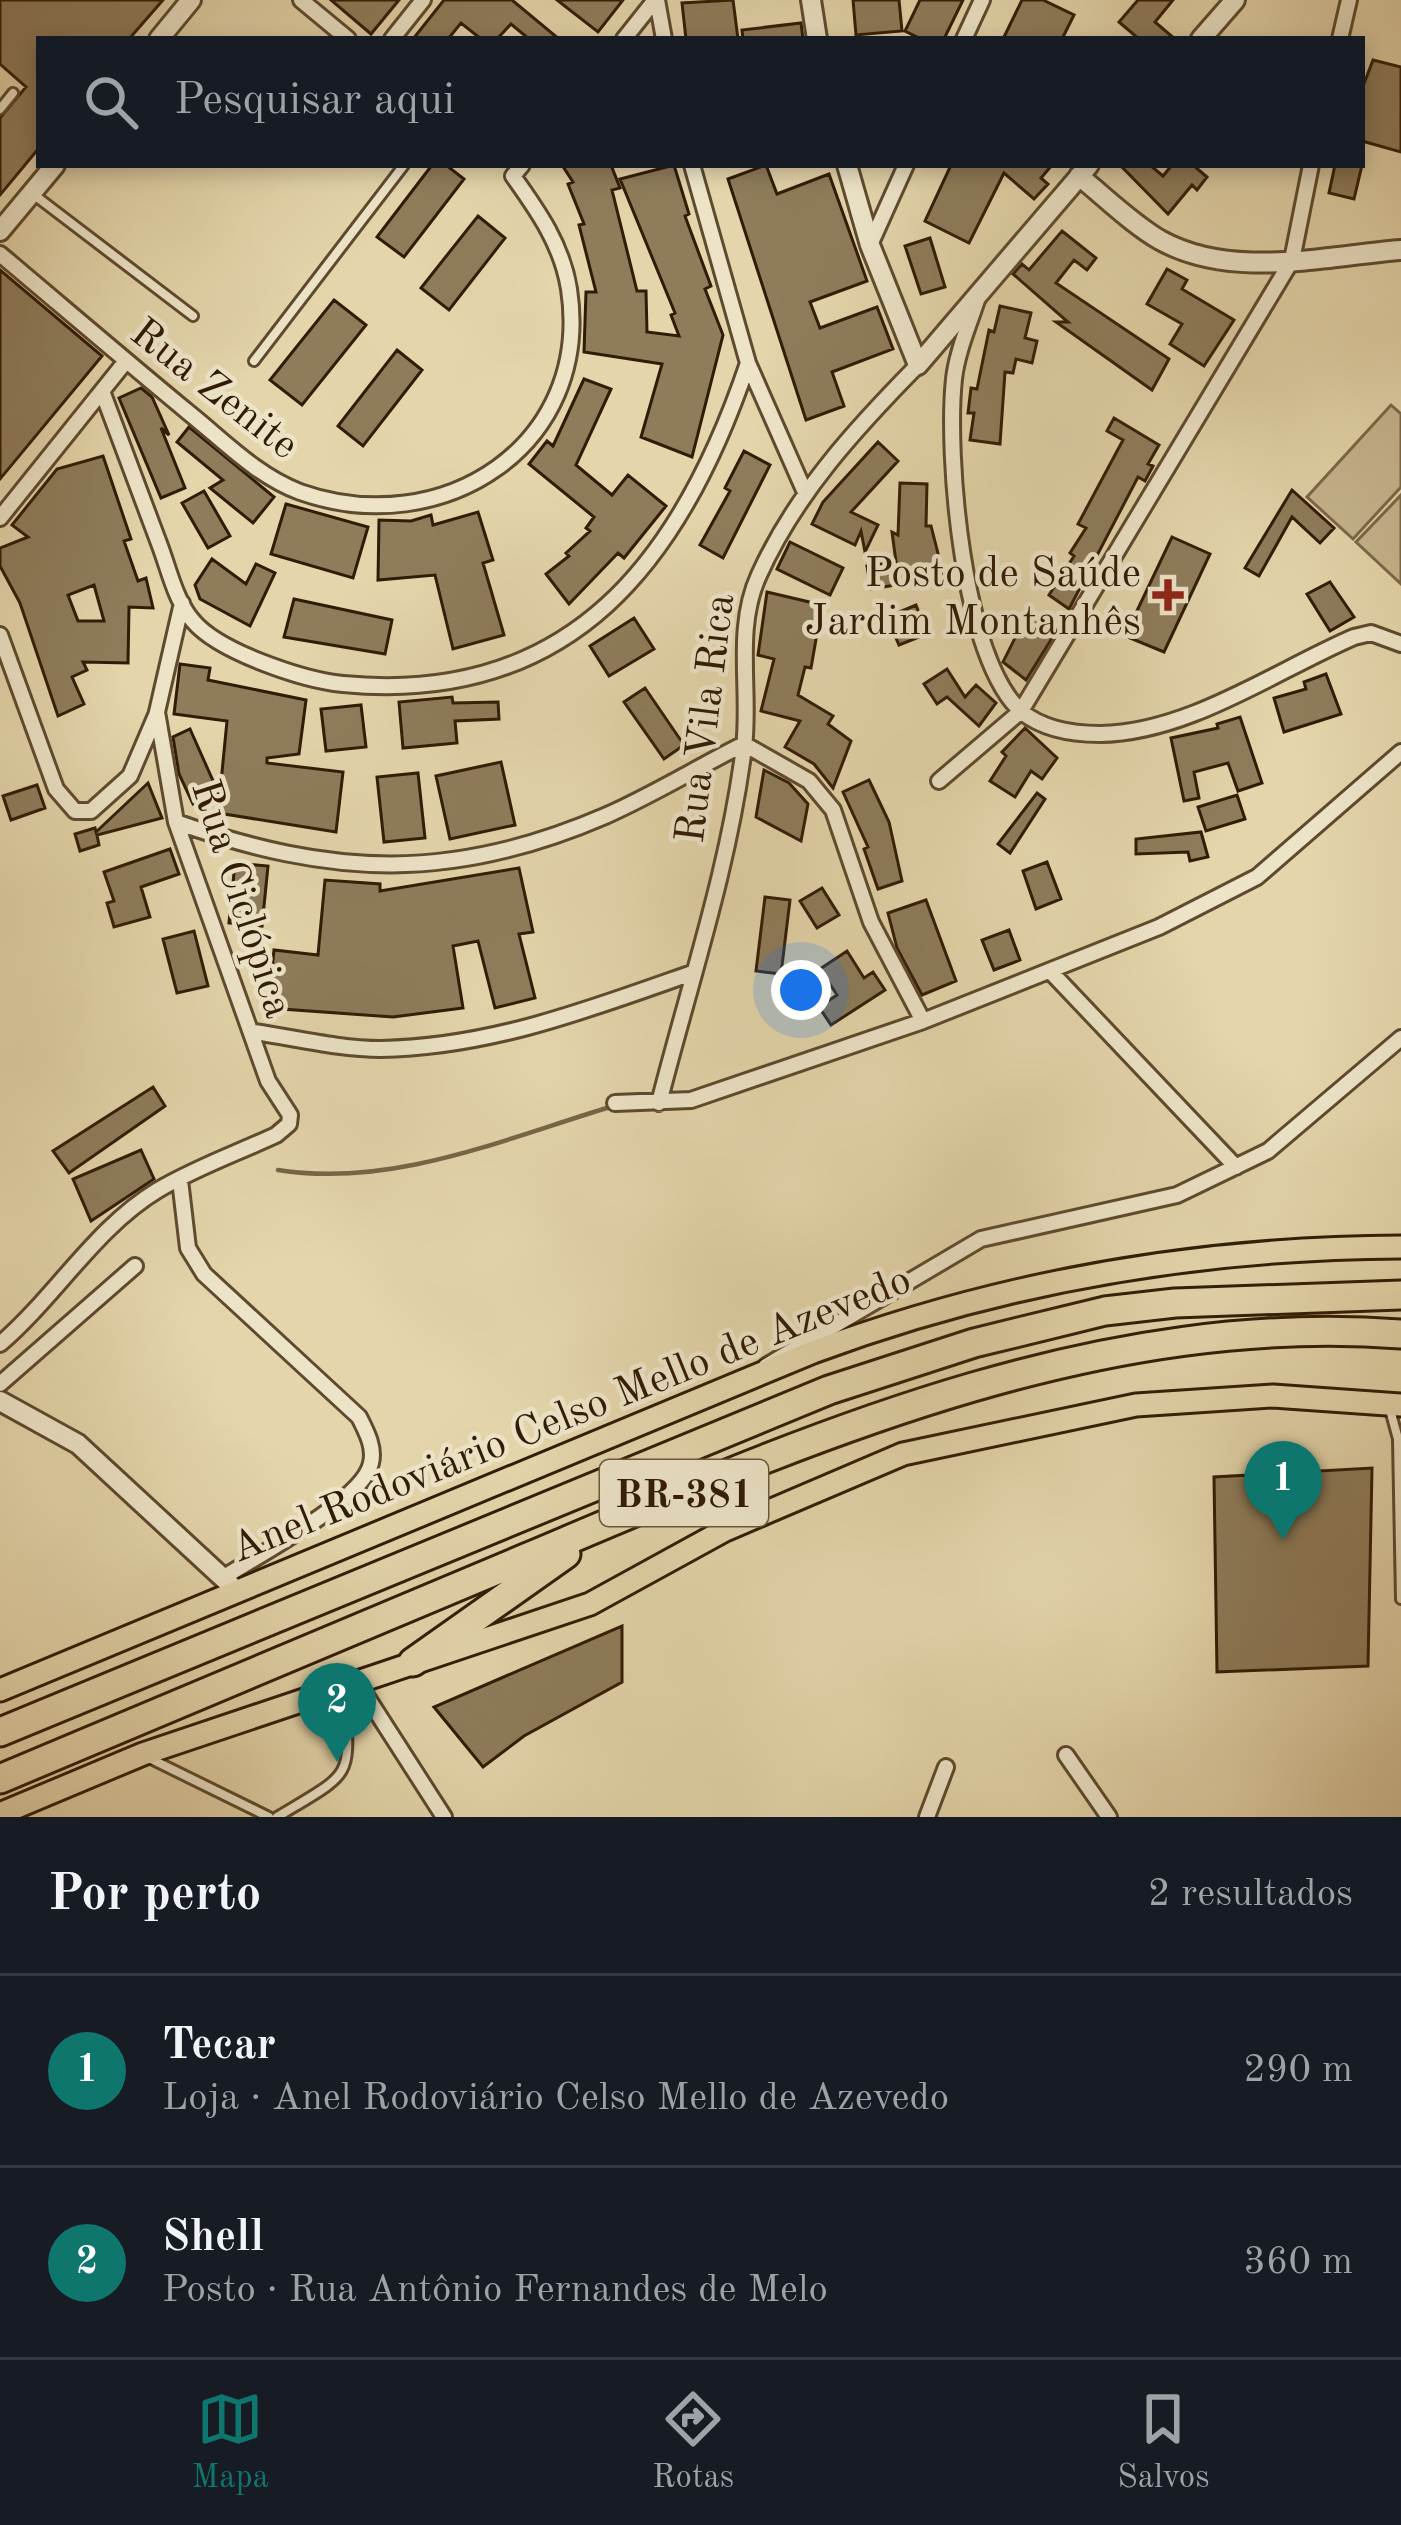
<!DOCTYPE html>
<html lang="pt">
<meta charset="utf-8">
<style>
:root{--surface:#171b24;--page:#242831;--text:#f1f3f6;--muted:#9ea1a6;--line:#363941;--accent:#0f766e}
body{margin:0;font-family:"Old Standard TT",serif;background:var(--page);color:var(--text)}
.you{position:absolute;left:801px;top:990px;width:42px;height:42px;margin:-30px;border:9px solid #fff;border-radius:50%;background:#1a73e8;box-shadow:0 0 0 18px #1a73e833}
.badge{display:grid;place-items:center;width:78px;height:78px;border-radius:50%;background:var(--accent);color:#fff;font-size:39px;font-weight:700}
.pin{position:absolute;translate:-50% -99px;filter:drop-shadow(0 3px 6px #0008)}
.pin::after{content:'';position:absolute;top:63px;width:42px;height:36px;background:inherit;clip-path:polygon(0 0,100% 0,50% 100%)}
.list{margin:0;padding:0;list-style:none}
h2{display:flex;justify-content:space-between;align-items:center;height:156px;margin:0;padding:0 48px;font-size:51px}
h2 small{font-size:39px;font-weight:400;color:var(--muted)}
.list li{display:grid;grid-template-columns:78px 1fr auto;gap:36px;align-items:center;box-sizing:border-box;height:192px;padding:0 48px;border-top:3px solid var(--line)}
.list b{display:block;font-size:45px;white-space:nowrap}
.list p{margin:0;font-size:39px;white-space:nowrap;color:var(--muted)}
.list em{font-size:39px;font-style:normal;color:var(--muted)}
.icon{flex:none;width:66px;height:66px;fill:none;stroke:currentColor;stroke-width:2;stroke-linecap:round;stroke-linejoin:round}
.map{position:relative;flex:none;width:1401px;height:1817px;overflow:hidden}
.search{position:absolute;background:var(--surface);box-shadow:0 6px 18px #0003;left:36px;right:36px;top:36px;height:132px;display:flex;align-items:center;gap:30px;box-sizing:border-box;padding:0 42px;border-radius:0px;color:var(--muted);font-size:45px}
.sheet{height:540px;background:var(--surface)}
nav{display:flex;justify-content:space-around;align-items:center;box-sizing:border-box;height:168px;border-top:3px solid var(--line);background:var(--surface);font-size:33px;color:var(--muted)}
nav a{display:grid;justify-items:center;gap:6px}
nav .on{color:var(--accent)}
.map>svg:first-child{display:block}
</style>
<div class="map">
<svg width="1401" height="1817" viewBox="0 0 1401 1817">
<rect width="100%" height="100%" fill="#e4d5ab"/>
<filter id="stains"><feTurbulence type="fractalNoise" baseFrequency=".00167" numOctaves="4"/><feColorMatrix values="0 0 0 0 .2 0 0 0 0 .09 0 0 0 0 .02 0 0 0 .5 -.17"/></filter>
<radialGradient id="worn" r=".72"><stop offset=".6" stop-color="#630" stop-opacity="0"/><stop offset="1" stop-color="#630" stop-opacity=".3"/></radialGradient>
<path fill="#c6b58f" stroke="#7c684a" stroke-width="3" d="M1391 405 1401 414V487L1353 539 1307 497Z
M1401 495V584L1356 542Z"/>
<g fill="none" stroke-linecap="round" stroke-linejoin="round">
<path stroke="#786547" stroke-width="4.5" d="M278 1170C391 1188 501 1140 607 1108"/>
</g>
<path fill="#8e7c5b" stroke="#311b05" stroke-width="3" fill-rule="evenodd" d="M0 0H163L129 39H39V148L0 195V118L26 87 0 64Z
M331 0H399L371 34Z
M444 0H512L559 39H529L511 24 497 39H481L461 23 448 39H413Z
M557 0H623L598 32Z
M733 0 738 39H686L682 3Z
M853 0H899L902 31 856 35Z
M920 0H963L944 39H921L905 31Z
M1022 0H1043L1074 15 1062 39H1003Z
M1138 0H1173L1155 22 1175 39H1139L1119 22Z
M801 23 803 39H743L742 30Z
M1373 60 1401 67V152L1362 141V89Z
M432 165H446L464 179 404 257 377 237Z
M562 165H611L620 188 612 190 637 291H646L647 332 679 336 671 315 675 313 620 179 674 165 689 214 685 216 711 286 705 289 723 335 692 457 641 437 662 364 584 352 586 292H596L579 225 584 224 568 184 573 182Z
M766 165 777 194 829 174 867 281 810 302 820 328 877 307 893 349 832 372 844 406 806 420 728 179Z
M951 165H1052L1041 178 1048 184 1034 199 1004 173 969 243 925 221Z
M1120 165H1150L1163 176 1172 165H1193L1207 177 1197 190 1192 185 1168 214Z
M1335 165H1362L1354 199 1329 193Z
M478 216 505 238 449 310 421 288Z
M1062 231 1096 258 1087 270 1074 260 1056 283 1169 359 1152 390 1056 322H1068L1013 274 1022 264 1029 270Z
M930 238 945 287 921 294 905 246Z
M1167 269 1187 280 1182 289 1234 320 1204 366 1170 344 1182 324 1147 304Z
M0 270 102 356 0 479Z
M334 300 366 325 302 405 270 380Z
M1000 306 1031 313 1025 338 1037 341 1032 363 1016 359 1013 373 1005 372 1000 444 970 440 974 413H968L971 388 977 389 989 330 994 332Z
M397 350 422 370 363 446 338 426Z
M584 379 611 389 576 465 612 495 628 475 666 506 624 558 618 553 569 604 546 574 569 556 566 553 590 531 586 528 594 517 529 464 547 441 553 446Z
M141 388 152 397 169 435 161 428 185 488 161 498 119 398Z
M1114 418 1159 445 1148 464 1153 466 1145 481 1138 477 1069 609 1049 595 1074 556 1070 553 1086 528 1078 524 1123 440 1107 431Z
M189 427 274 497 253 523 210 488 223 480 177 442Z
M878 442 898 461 851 512 878 525 865 552 861 531 855 545 812 524 823 502Z
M744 451 770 465 723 558 700 545 730 491 725 488Z
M103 456 131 539 124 541 138 581 146 578 153 608 129 607 128 663 83 662 87 670 72 677 84 704 58 716 20 603 0 566V548L28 537 12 525 57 469ZM94 585 104 621H78L68 595Z
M900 483 927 484 926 526H931L944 577 871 589 867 566 896 562 892 532 898 535Z
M1292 490 1334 528 1320 543 1292 517 1259 576 1245 568Z
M204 491 230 536 208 548 182 503Z
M286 504 368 527 353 578 271 554Z
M478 512 493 560 483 563 504 635 453 649 435 575 378 580 379 520 411 521 431 515 433 525Z
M1172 537 1210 554 1164 652 1125 636Z
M790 542 843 568 830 595 777 569Z
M212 559 246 584 256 564 275 573 250 626 200 599 195 585Z
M1330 582 1354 617 1330 631 1307 594Z
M767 592 822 605 811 668 805 667 798 695 833 716 828 724 851 741 833 788 814 764 785 747 800 721 761 711 774 659 758 655Z
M294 599 392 620 385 654 284 637Z
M916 605 927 634 899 645 887 617Z
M1027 614 1057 630 1026 680 1003 662Z
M634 618 654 649 609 676 590 646Z
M180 664 210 668 208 680 306 700 299 754 267 758V763L343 772 336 832 218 813 227 721 174 714Z
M947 669 965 697 976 685 996 703 979 726 947 697 937 704 924 684Z
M1326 674 1341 714 1284 732 1274 698 1306 689 1304 682Z
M645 688 684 745 664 759 624 702Z
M452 697 453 703 498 702 499 719 455 721 457 743 403 748 399 702Z
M361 705 366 747 326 751 321 709Z
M1240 717 1262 783 1238 791 1228 763 1194 772 1199 798 1184 801 1171 738 1218 728 1217 724Z
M1025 728 1057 758 1042 779 1031 771 1015 797 990 781 1006 756 1002 752Z
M190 729 218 792 193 804 179 774 173 737Z
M501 762 515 825 450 839 436 776Z
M764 770 789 783 808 804 801 841 756 817Z
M418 773 425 838 384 842 377 777Z
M869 780 889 822 902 881 878 889 864 849 868 847 843 792Z
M148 783 162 818 97 835 99 845 80 851 75 834 95 828 96 832Z
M37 785 45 808 11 820 3 796Z
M1037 793 1045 799 1010 853 998 844Z
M1237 795 1245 819 1206 831 1198 807Z
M1201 832 1208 857 1190 861 1188 852 1136 854V839Z
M170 849 179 874 141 887 150 917 114 927 107 903 114 901 104 872Z
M1047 862 1061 899 1036 909 1023 871Z
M235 863 268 866 262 926 229 923Z
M519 868 533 932 519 934 535 998 495 1008 478 941 453 946 463 1008 393 1017 268 1008 274 950 318 955 325 880 380 884V891Z
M822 888 839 915 817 928 800 901Z
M765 897 790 900 781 974 756 971Z
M926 900 956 981 922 995 897 948 888 913Z
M1009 930 1020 960 994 970 982 940Z
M194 931 208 986 177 993 163 939Z
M847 951 864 978 873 972 885 990 831 1025 819 1007 837 995 820 969Z
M153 1087 165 1106 69 1173 53 1151Z
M141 1150 154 1179 91 1221 73 1179Z
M1372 1468 1368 1666 1217 1672 1214 1477Z
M622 1626V1682L524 1736 483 1767 434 1707Z"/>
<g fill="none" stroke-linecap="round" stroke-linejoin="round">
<defs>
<path id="service" d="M0 109 13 93
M33 194 193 316
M254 361 404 165
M1389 1406 1398 1439 1401 1599
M149 1758 269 1817
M277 1817C357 1769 349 1781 345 1688"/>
<path id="minor" d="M301 0 348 39
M657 0 664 39
M392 39 423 0
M624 39 655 0
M964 39 982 0
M1340 39 1349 0
M692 165 748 363 804 490
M870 245 906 165
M0 254C63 307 126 361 189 413 224 441 257 476 300 492 442 542 593 446 569 289 562 245 538 211 513 176L522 165
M977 300C969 325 957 352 954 379 946 454 962 660 1022 712 1043 729 1074 734 1100 734 1188 733 1275 671 1354 637L1371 633 1401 644
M102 391C121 443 141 494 160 546 169 570 176 602 193 621 219 652 303 680 343 684 572 706 682 559 748 363
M0 518 126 361
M0 635 56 789 75 811H91L130 776 157 713
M939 781 1021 711 1292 260 1311 165
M176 822C332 877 452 882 605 816 653 795 698 767 744 744L809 781 833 810 871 922 923 1021
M1050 971 1236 1167
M254 1032C295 1038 340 1049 381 1049 491 1047 590 1009 692 973
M615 1103 691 1100 923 1021 1159 927 1257 877 1401 752
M659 1103C689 985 729 868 744 747 751 691 734 629 759 575 796 493 856 428 918 365
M180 1180 188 1248 204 1274 359 1417C366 1431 375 1447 371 1463 364 1500 256 1556 223 1578
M0 1344C56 1296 95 1228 158 1190 195 1168 237 1153 276 1135L289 1124 290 1115 268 1081 176 822 157 712 182 603
M766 1366 981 1239 1177 1195 1268 1151 1401 1038
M0 1384 135 1266
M356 1680 444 1817
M1066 1755 1109 1817
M927 1817 946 1767"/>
<path id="tertiary" d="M811 0 817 39
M159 39 191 0
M1201 39 1235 0
M847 165 870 245 918 365 1089 165
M1079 176C1105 197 1131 223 1160 240 1232 280 1324 256 1401 250
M0 231 55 165
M0 1401 78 1444 237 1591"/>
<path id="primary" d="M0 1690 813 1352C1004 1281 1197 1248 1401 1247
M0 1814 143 1754 590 1604 725 1530 903 1454 1136 1405 1273 1396 1401 1405"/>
<path id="motorway" d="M413 1662 566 1554
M0 1732 829 1390 974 1343 1105 1311 1175 1303 1401 1295
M0 1779C176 1705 352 1631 528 1557 805 1440 1093 1311 1401 1334"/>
</defs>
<use href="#service" stroke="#5e4a2e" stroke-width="14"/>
<use href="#minor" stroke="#5e4a2e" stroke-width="20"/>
<use href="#tertiary" stroke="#5e4a2e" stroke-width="24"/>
<use href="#primary" stroke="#311b05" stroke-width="27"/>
<use href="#motorway" stroke="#311b05" stroke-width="33"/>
<use href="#service" stroke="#ede4c8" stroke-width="8"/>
<use href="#minor" stroke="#ede4c8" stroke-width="14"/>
<use href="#tertiary" stroke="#ede4c8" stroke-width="18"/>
<use href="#primary" stroke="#e4d5ab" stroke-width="21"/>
<use href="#motorway" stroke="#e4d5ab" stroke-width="27"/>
</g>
<path fill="#8f2418" stroke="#ede4c8" stroke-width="4.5" d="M1162 577h12v12h12v12h-12v12h-12v-12h-12v-12h12z"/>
<g text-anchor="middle" stroke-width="9" stroke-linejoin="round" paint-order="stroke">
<rect fill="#ede4c8" stroke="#695740" stroke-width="3" x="600" y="1460" width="168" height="66" rx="9"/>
<g font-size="39" font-weight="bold" fill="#311b05">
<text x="684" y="1507">BR-381</text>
</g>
<g font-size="42" fill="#311b05" stroke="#ede4c8">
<text transform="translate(216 387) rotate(38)" y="15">Rua Zenite</text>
<text transform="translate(703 718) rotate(-83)" y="15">Rua Vila Rica</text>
<text transform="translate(244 898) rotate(72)" y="15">Rua Ciclópica</text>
<text transform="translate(570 1412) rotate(-22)" y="15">Anel Rodoviário Celso Mello de Azevedo</text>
</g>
<g font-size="42" fill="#311b05" stroke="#ede4c8" text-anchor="end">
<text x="1141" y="586">Posto de Saúde<tspan x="1141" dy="48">Jardim Montanhês</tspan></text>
</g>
</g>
<rect width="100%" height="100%" filter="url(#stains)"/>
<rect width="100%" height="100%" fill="url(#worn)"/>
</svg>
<div class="you"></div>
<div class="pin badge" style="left:1283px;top:1540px">1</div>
<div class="pin badge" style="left:337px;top:1762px">2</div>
<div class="search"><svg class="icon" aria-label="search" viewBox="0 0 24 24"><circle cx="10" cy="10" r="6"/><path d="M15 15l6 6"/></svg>Pesquisar aqui</div>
</div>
<section class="sheet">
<h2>Por perto<small>2 resultados</small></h2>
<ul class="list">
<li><span class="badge">1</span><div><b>Tecar</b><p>Loja · Anel Rodoviário Celso Mello de Azevedo</p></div><em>290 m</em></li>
<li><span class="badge">2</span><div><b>Shell</b><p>Posto · Rua Antônio Fernandes de Melo</p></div><em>360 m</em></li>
</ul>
</section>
<nav>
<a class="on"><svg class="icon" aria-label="map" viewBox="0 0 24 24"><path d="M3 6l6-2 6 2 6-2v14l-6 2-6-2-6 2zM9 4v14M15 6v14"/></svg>Mapa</a>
<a><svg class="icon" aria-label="directions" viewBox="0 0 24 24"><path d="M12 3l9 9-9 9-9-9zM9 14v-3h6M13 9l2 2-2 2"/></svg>Rotas</a>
<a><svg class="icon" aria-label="saved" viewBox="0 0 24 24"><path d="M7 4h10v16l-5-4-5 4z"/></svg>Salvos</a>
</nav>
